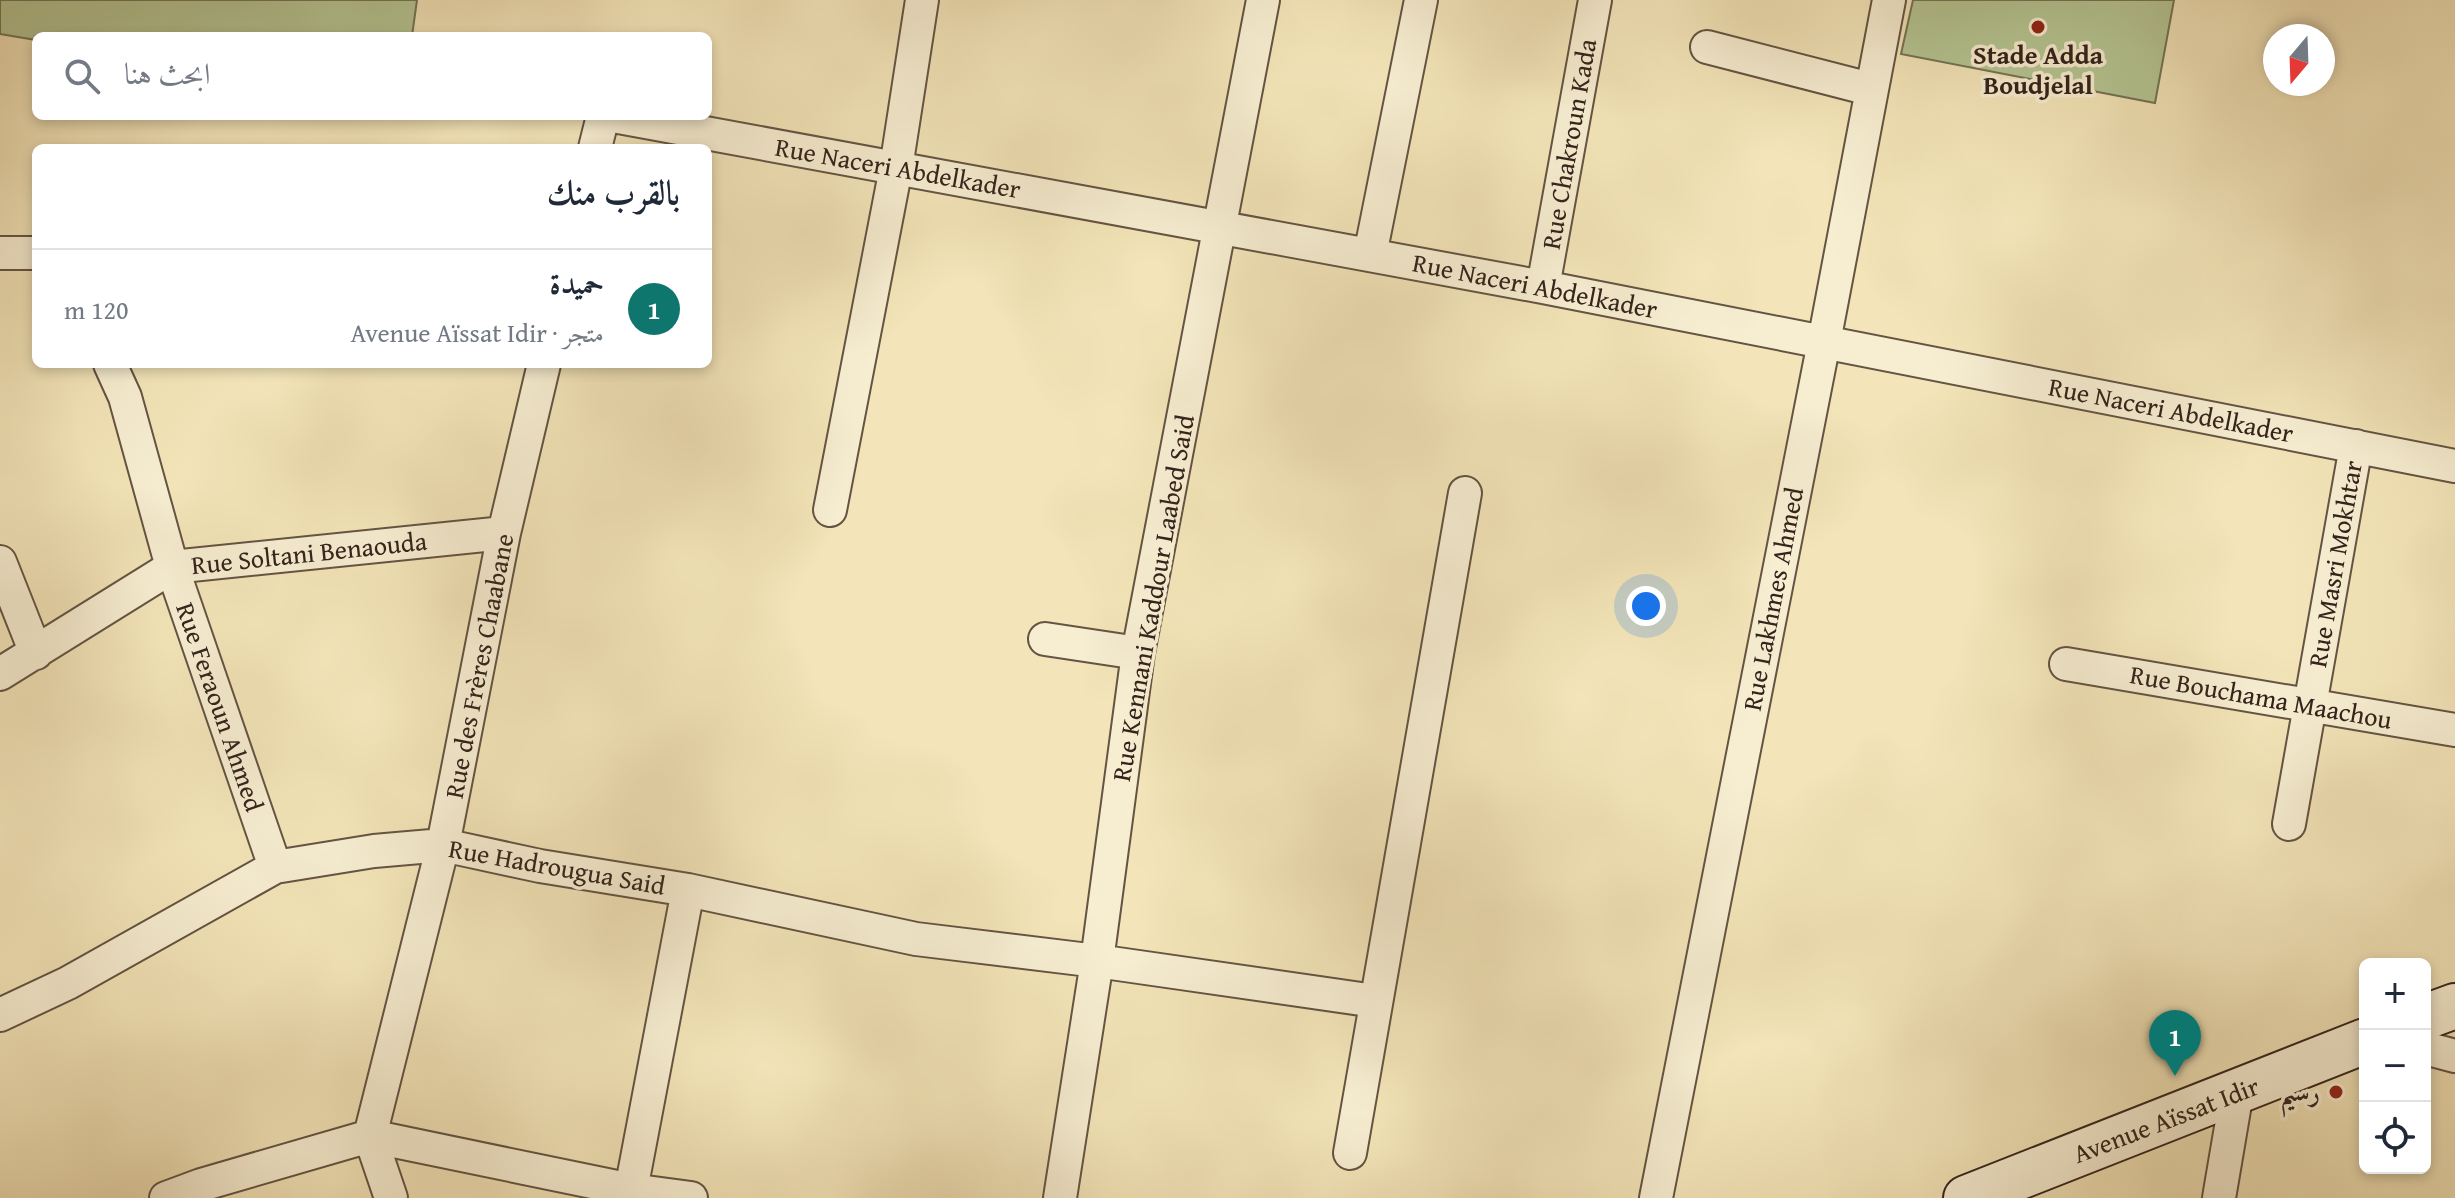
<!DOCTYPE html>
<html lang="ar">
<meta charset="utf-8">
<style>
:root{--surface:#fff;--page:#f6f6f7;--text:#1f2937;--muted:#747a83;--line:#e0e1e3;--accent:#0f766e}
body{margin:0;font-family:"Gentium Book Plus",Amiri,serif;background:var(--page);color:var(--text);direction:rtl}
.controls{position:absolute;right:24px;bottom:24px;display:grid;overflow:hidden;border-radius:12px;box-shadow:0 4px 12px #0003}
.controls button{width:72px;height:72px;display:grid;place-items:center;padding:0;border:0;border-bottom:2px solid var(--line);background:var(--surface);color:var(--text);font:40px sans-serif}
.compass{position:absolute;left:2263px;top:24px;width:72px;height:72px;border-radius:50%;background:var(--surface);box-shadow:0 4px 12px #0003;rotate:199deg}
.you{position:absolute;left:1646px;top:606px;width:28px;height:28px;margin:-20px;border:6px solid #fff;border-radius:50%;background:#1a73e8;box-shadow:0 0 0 12px #1a73e833}
.badge{display:grid;place-items:center;width:52px;height:52px;border-radius:50%;background:var(--accent);color:#fff;font-size:26px;font-weight:700}
.pin{position:absolute;translate:-50% -66px;filter:drop-shadow(0 2px 4px #0008)}
.pin::after{content:'';position:absolute;top:42px;width:28px;height:24px;background:inherit;clip-path:polygon(0 0,100% 0,50% 100%)}
.list{margin:0;padding:0;list-style:none}
h2{display:flex;justify-content:space-between;align-items:center;height:104px;margin:0;padding:0 32px;font-size:34px}
h2 small{font-size:26px;font-weight:400;color:var(--muted)}
.list li{display:grid;grid-template-columns:52px 1fr auto;gap:24px;align-items:center;box-sizing:border-box;height:120px;padding:0 32px;border-top:2px solid var(--line)}
.list b{display:block;font-size:30px;white-space:nowrap}
.list p{margin:0;font-size:26px;white-space:nowrap;color:var(--muted)}
.list em{font-size:26px;font-style:normal;color:var(--muted)}
.icon{flex:none;width:44px;height:44px;fill:none;stroke:currentColor;stroke-width:2;stroke-linecap:round;stroke-linejoin:round}
.map{position:relative;flex:none;width:2455px;height:1198px;overflow:hidden;direction:ltr}
.search{position:absolute;background:var(--surface);box-shadow:0 4px 12px #0003;left:32px;top:32px;width:680px;height:88px;display:flex;align-items:center;gap:20px;box-sizing:border-box;padding:0 28px;border-radius:12px;color:var(--muted);font-size:30px}
.panel{position:absolute;background:var(--surface);box-shadow:0 4px 12px #0003;left:32px;top:144px;width:680px;height:224px;border-radius:12px;direction:rtl}
.map>svg:first-child{display:block}
</style>
<div class="map">
<svg width="2455" height="1198" viewBox="0 0 2455 1198">
<rect width="100%" height="100%" fill="#f3e5b9"/>
<filter id="stains"><feTurbulence type="fractalNoise" baseFrequency=".0025" numOctaves="4"/><feColorMatrix values="0 0 0 0 .2 0 0 0 0 .09 0 0 0 0 .02 0 0 0 .5 -.17"/></filter>
<radialGradient id="worn" r=".72"><stop offset=".6" stop-color="#630" stop-opacity="0"/><stop offset="1" stop-color="#630" stop-opacity=".3"/></radialGradient>
<path fill="#b5c694" stroke="#747458" stroke-width="2" d="M0 0H417L412 36H36V40L0 34Z
M1913 0H2174L2155 103 1901 54Z"/>
<g fill="none" stroke-linecap="round" stroke-linejoin="round">
<defs>
<path id="minor" d="M1707 47 1870 89
M613 116 1543 287 2455 466
M595 148 603 116
M0 253H36
M1370 255 1421 0
M1543 287 1595 0
M110 364 125 397 172 567 275 867
M830 510 896 168 922 0
M0 562 36 653
M1045 639 1138 653
M2066 664 2455 730
M0 674 172 567 504 533
M2289 824 2356 446
M0 1015 68 983 275 867 374 851 443 845 540 866 688 890 916 939 1097 961 1375 1001
M2425 1048 2455 1056
M1350 1153 1465 493
M631 1190 688 890
M166 1198 201 1185 370 1136 631 1190 691 1198
M391 1198 370 1136 443 845 504 533 544 364
M1060 1198 1097 961 1138 653 1263 0
M1656 1198 1824 342 1889 0
M2219 1198 2237 1092"/>
<path id="secondary" d="M2425 1017 2455 1006
M1966 1198 2365 1041"/>
</defs>
<use href="#minor" stroke="#645443" stroke-width="36"/>
<use href="#secondary" stroke="#34231c" stroke-width="48"/>
<use href="#minor" stroke="#f7eed2" stroke-width="32"/>
<use href="#secondary" stroke="#f7eed2" stroke-width="44"/>
</g>
<g fill="#8f2418" stroke="#f7eed2" stroke-width="3">
<circle cx="2038" cy="27" r="8"/>
<circle cx="2336" cy="1092" r="8"/>
</g>
<g text-anchor="middle" stroke-width="7" stroke-linejoin="round" paint-order="stroke">
<g font-size="26" font-weight="bold" fill="#34231c" stroke="#f7eed2">
<text x="2038" y="64">Stade Adda<tspan x="2038" dy="30">Boudjelal</tspan></text>
<text x="2320" y="1101" text-anchor="end">رسيم</text>
</g>
<g font-size="26" fill="#34231c" stroke="#f7eed2">
<text transform="translate(1569 144) rotate(-80)" y="9">Rue Chakroun Kada</text>
<text transform="translate(898 168) rotate(10)" y="9">Rue Naceri Abdelkader</text>
<text transform="translate(1535 286) rotate(11)" y="9">Rue Naceri Abdelkader</text>
<text transform="translate(2171 410) rotate(11)" y="9">Rue Naceri Abdelkader</text>
<text transform="translate(309 553) rotate(-6)" y="9">Rue Soltani Benaouda</text>
<text transform="translate(2335 564) rotate(-80)" y="9">Rue Masri Mokhtar</text>
<text transform="translate(1153 598) rotate(-80)" y="9">Rue Kennani Kaddour Laabed Said</text>
<text transform="translate(1773 599) rotate(-79)" y="9">Rue Lakhmes Ahmed</text>
<text transform="translate(479 666) rotate(-79)" y="9">Rue des Frères Chaabane</text>
<text transform="translate(2261 697) rotate(10)" y="9">Rue Bouchama Maachou</text>
<text transform="translate(220 707) rotate(71)" y="9">Rue Feraoun Ahmed</text>
<text transform="translate(557 867) rotate(10)" y="9">Rue Hadrougua Said</text>
<text transform="translate(2166 1120) rotate(-21)" y="9">Avenue Aïssat Idir</text>
</g>
</g>
<rect width="100%" height="100%" filter="url(#stains)"/>
<rect width="100%" height="100%" fill="url(#worn)"/>
</svg>
<div class="controls">
<button>+</button>
<button>−</button>
<button><svg class="icon" aria-label="locate" viewBox="0 0 24 24"><circle cx="12" cy="12" r="6"/><path d="M12 2v4M12 18v4M2 12h4M18 12h4"/></svg></button>
</div>
<svg class="compass" viewBox="-18 -18 36 36"><path d="M0-13l5 13h-10z" fill="#e53935"/><path d="M0 13l5-13h-10z" fill="#747a83"/></svg>
<div class="you"></div>
<div class="pin badge" style="left:2175px;top:1076px">1</div>
<div class="search"><svg class="icon" aria-label="search" viewBox="0 0 24 24"><circle cx="10" cy="10" r="6"/><path d="M15 15l6 6"/></svg>ابحث هنا</div>
<section class="panel">
<h2>بالقرب منك<small></small></h2>
<ul class="list">
<li><span class="badge">1</span><div><b>حميدة</b><p>متجر · Avenue Aïssat Idir</p></div><em>120 m</em></li>
</ul>
</section>
</div>
